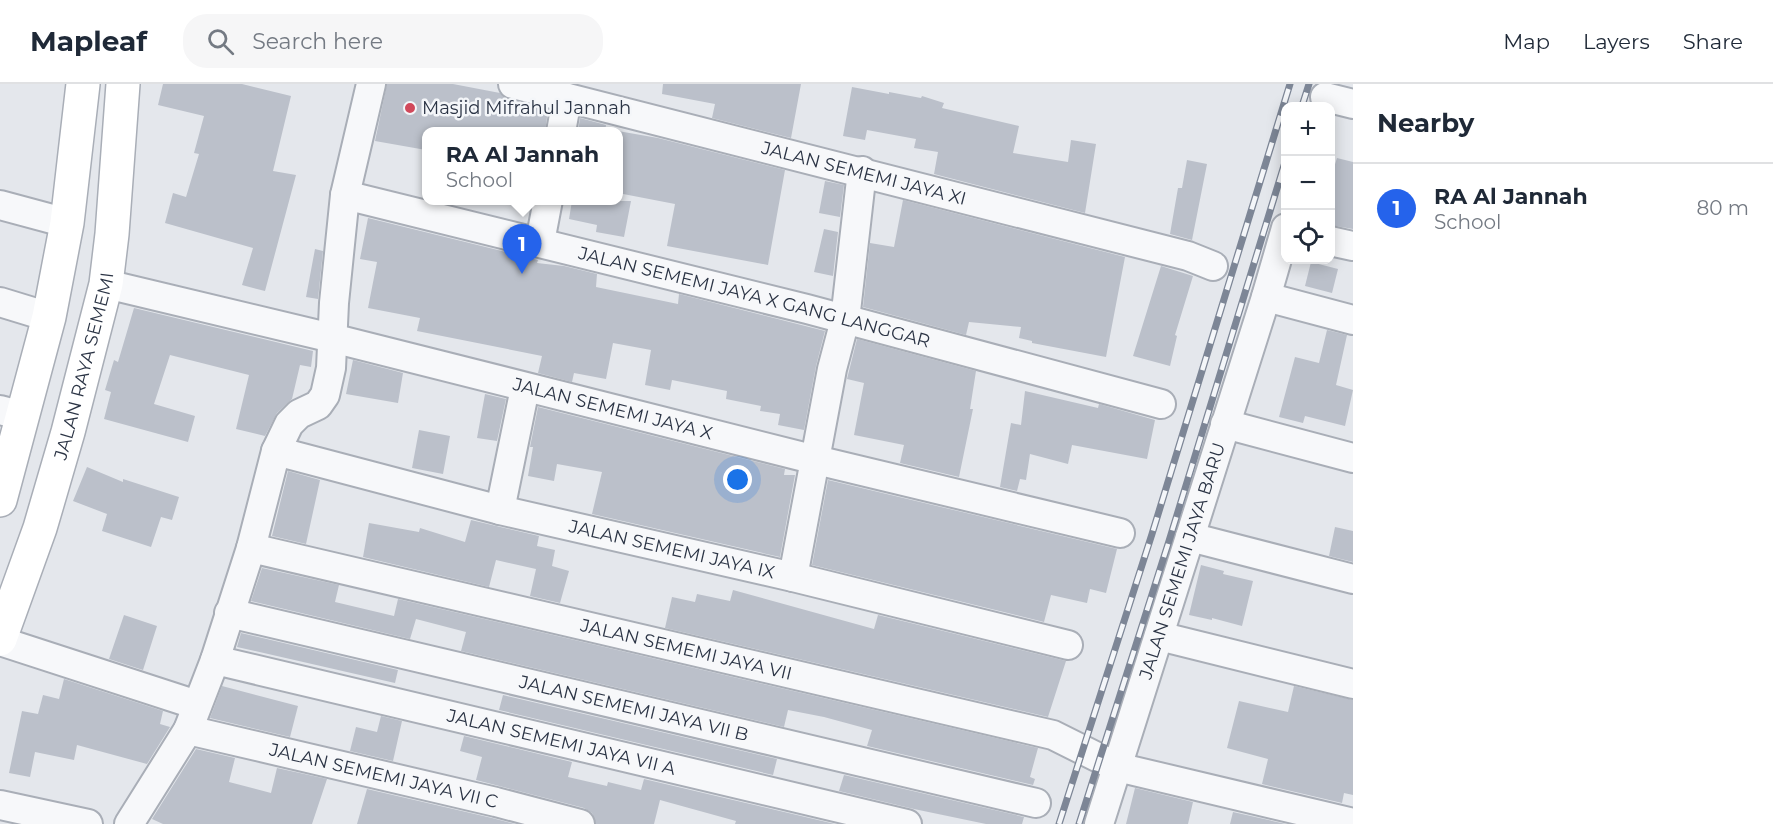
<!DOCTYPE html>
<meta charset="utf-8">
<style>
:root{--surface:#fff;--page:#f6f6f7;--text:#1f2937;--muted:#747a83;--line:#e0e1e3;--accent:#2563eb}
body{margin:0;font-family:Montserrat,sans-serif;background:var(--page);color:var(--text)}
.controls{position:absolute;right:18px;top:18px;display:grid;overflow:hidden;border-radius:12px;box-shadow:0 3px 15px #0003}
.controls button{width:54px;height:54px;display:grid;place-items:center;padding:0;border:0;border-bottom:2px solid var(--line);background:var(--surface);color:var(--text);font:30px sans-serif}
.you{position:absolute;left:738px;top:396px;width:21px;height:21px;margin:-15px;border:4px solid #fff;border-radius:50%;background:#1a73e8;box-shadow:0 0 0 9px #1a73e833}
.badge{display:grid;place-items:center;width:39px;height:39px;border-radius:50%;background:var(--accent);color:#fff;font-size:20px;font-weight:700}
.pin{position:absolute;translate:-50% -50px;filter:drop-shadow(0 2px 3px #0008)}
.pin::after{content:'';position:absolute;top:32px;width:21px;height:18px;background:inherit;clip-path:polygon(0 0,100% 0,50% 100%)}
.popup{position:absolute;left:422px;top:43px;width:201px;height:78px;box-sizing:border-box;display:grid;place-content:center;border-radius:12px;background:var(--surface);filter:drop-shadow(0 2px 4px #0005);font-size:20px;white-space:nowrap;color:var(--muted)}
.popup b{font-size:22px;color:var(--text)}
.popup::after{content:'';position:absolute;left:50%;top:100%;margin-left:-12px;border:12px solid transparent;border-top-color:var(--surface)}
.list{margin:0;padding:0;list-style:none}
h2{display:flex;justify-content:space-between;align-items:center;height:78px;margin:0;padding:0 24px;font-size:26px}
h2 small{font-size:20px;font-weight:400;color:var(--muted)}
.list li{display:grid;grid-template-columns:39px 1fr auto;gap:18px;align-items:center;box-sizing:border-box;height:90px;padding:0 24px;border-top:2px solid var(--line)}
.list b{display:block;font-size:22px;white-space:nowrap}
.list p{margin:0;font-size:20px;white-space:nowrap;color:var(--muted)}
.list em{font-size:20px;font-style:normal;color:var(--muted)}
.icon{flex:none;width:33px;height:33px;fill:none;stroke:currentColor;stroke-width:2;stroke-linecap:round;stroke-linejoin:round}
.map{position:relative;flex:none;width:1353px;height:740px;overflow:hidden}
header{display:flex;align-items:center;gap:36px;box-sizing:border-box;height:84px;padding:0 30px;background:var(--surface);border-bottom:2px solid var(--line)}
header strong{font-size:28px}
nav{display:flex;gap:33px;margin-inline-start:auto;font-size:21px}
.search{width:420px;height:54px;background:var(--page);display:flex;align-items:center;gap:15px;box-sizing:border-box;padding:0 21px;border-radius:24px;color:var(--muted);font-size:22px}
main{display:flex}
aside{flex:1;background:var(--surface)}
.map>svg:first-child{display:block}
</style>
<header>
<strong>Mapleaf</strong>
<div class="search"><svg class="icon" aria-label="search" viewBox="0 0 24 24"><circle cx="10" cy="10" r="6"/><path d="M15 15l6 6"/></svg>Search here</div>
<nav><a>Map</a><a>Layers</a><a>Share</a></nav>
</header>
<main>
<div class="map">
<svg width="1353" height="740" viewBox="0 0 1353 740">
<rect width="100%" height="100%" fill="#e4e7ec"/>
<path fill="#bbc0ca" d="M163 0H242L291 12 273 87 296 91 265 207 242 201 253 164 165 139 173 109 186 113 199 70 194 69 204 32 158 21Z
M387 0H453L500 9 509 16 548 26 545 48H426V66L375 57Z
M663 0H801L791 54 712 34 715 20 662 10Z
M852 3 889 10V8L921 14 922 12 944 19 942 24 1019 42 1013 69 1068 78 1071 56 1096 60 1085 129 934 90 938 68 914 64 916 55 867 46 865 56 843 52Z
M580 34 606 41 605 48H578Z
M618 47 658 54 785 86 768 181 667 162 675 120 618 109Z
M1337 74 1353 78V145L1330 141V96Z
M1187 76 1207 80 1192 156 1170 150 1178 104H1182Z
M825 97 844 101 840 133 819 129Z
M903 116 1125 173 1106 273 1032 259V257L1019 254 1021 243 969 238 966 251 863 223 870 159 894 163Z
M572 117H631L624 153 596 148 597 141 569 135Z
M368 134 538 176 537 179 564 182 597 190 596 203 678 220 679 210 825 247 816 282 804 346 778 341 780 330 760 327 761 322 726 315 727 307 672 296 670 306 645 301 651 266 613 259 606 295 574 289 572 298 538 289 542 272 417 247 420 234 368 224 377 178 360 175Z
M824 145 838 148 833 192 814 188Z
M315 165 323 167 318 215 306 213Z
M1311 178 1338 185 1332 209 1305 202Z
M1161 182 1193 192 1175 251 1177 252 1170 282 1133 272Z
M134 224 313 267 311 283 300 281 292 315 277 329 265 352 236 345 249 291 170 271 154 320 195 332 188 358 104 335 111 308 105 306 114 276 118 278Z
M1327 246 1347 251 1336 301 1353 306 1345 342 1305 332 1303 339 1279 333 1295 273 1319 279Z
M857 255 976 287 970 325H973L959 393 900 379 904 361 854 351 864 299 847 295Z
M353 276 403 289 398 319 346 310Z
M1025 307 1098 324 1099 320 1155 336 1147 375 1072 361 1068 380 1030 370 1026 396 1020 395 1017 407 1000 403 1011 339 1021 341Z
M485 310 506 315 497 357 477 354Z
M538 323 785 385 784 391H795L780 473 592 430 602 388 557 380 554 397 528 392 533 363H530Z
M419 346 450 352 443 390 412 384Z
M87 383 123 398V395L179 413 172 436 161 433 151 463 102 447 107 430 73 417Z
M288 387 320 396 306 460 272 452Z
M828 396 1117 465 1106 509 1090 505 1087 519 1051 511 1044 538 812 481Z
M471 436 539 452 537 462 555 466 552 482 569 487 560 519 530 512 536 485 496 476 489 503 363 473 369 439 419 448 420 444 465 458Z
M1335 443 1353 447V478L1329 472Z
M1201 481 1224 487 1223 490 1253 497 1242 542 1212 534V536L1189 531Z
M262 484 339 501 335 518 394 532 398 515 1038 664 1030 693 1035 695 1033 701 867 662 872 646 824 633 788 626 784 643 461 567 466 548 416 535 410 555 251 517Z
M733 506 874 545 878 531 1066 577 1048 633 665 544 672 513 695 518 697 510 730 517Z
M124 531 157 542 143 586 109 575Z
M241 549 398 586 395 599 237 563Z
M64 595 163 627 160 640 170 643 147 680 77 661 74 676 35 668 30 693 9 689 22 627 38 630 43 611 59 615Z
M222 602 298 622 290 653 210 634Z
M1294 602 1353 616V711L1344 709 1342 719 1262 700 1268 675 1227 664 1239 617 1288 628Z
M503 611 777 675 773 691 499 626Z
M381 632 402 637 393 677 350 667 356 643 377 648Z
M464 652 572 678 568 693 607 702 608 698 641 706 644 695 835 740H735L736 737 660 716 654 740H596L592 729 584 724 476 696 482 673 460 667Z
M196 665 235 674 229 698 271 709 277 684 327 695 312 740H163L152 735Z
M844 691 1024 733 1022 740H986L914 725 839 707Z
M1135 704 1193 718 1188 740H1126Z
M367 705 492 734 515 740H357Z
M1233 728 1286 740H1230Z"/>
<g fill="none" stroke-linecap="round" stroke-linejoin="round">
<defs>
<g id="minor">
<path id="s1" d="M513 0 1188 172 1213 182"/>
<path d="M1325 13 1353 20"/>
<path d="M561 48 567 14"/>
<path id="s2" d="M345 111 807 225 1161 320"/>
<path d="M0 121 67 139"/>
<path d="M1330 157 1353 162"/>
<path d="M540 158 548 116"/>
<path id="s3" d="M106 200 332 254 816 376 1120 449"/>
<path d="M1266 213 1353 236"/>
<path d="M0 218 49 233"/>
<path d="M0 326 23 332"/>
<path d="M1225 340 1353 374"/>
<path id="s4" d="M276 367 500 426 793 493 1068 561"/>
<path d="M500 426 525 304"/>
<path d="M1190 453 1353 495"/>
<path id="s5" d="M251 464 1053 651 1117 683 1353 739"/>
<path d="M793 493 832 285 845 236 862 87"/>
<path id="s6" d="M229 529 1036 719"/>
<path d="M1159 552 1353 600"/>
<path d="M0 557 197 621"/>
<path id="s7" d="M215 576 907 740"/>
<path id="s8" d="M188 646 496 718 580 740"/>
<path d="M0 721 88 740"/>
<path d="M129 740 188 646 215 576 251 464 276 367 289 340 299 330 318 321 325 311 331 284 334 219 345 111 371 0"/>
<path id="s9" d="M1099 740 1266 213 1286 144"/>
</g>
<g id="secondary">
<path d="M0 416 49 233 67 139 83 0"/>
<path id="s10" d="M0 555 40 444 68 348 106 200 112 150 123 0"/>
</g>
</defs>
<use href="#minor" stroke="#a9aeb7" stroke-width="32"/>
<use href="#secondary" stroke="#a9aeb7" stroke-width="36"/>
<use href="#minor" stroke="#f7f8fa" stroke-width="28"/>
<use href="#secondary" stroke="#fff" stroke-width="33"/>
<defs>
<path id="rail" d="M1302 22 1309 0
M1059 740 1152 450 1290 0
M1079 740 1169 457 1286 75"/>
</defs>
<use href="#rail" stroke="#7d8696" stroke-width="7"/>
<use href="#rail" stroke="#f4f6f9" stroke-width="4.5" stroke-dasharray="14" stroke-linecap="butt"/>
</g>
<circle fill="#d1495b" stroke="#f4f6f9" stroke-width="2" cx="410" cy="24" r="6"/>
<g text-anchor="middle" stroke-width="5" stroke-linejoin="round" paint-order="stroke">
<g font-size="18" fill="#2b3445" stroke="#f4f6f9" text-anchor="start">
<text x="422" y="30">Masjid Mifrahul Jannah</text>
</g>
<g font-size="18" fill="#2b3445" stroke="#f4f6f9">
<text dy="6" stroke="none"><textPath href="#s1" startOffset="362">JALAN SEMEMI JAYA XI</textPath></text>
<text dy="6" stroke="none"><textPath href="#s2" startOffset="422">JALAN SEMEMI JAYA X GANG LANGGAR</textPath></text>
<text dy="6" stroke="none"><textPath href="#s10" startOffset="286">JALAN RAYA SEMEMI</textPath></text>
<text dy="6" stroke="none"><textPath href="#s3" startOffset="522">JALAN SEMEMI JAYA X</textPath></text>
<text dy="6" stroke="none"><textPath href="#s4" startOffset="408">JALAN SEMEMI JAYA IX</textPath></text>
<text dy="6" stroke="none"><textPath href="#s9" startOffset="276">JALAN SEMEMI JAYA BARU</textPath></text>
<text dy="6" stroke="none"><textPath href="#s5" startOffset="447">JALAN SEMEMI JAYA VII</textPath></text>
<text dy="6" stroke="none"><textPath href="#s6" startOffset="416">JALAN SEMEMI JAYA VII B</textPath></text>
<text dy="6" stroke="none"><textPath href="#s7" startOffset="356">JALAN SEMEMI JAYA VII A</textPath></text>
<text dy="6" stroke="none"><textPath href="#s8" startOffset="201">JALAN SEMEMI JAYA VII C</textPath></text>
</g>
</g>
</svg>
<div class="controls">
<button>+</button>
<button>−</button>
<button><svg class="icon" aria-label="locate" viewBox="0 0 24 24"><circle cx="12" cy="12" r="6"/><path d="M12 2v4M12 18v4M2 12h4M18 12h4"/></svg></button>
</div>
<div class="you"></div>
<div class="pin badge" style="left:522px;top:190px">1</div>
<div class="popup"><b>RA Al Jannah</b>School</div>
</div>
<aside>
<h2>Nearby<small></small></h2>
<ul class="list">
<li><span class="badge">1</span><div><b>RA Al Jannah</b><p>School</p></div><em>80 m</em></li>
</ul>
</aside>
</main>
